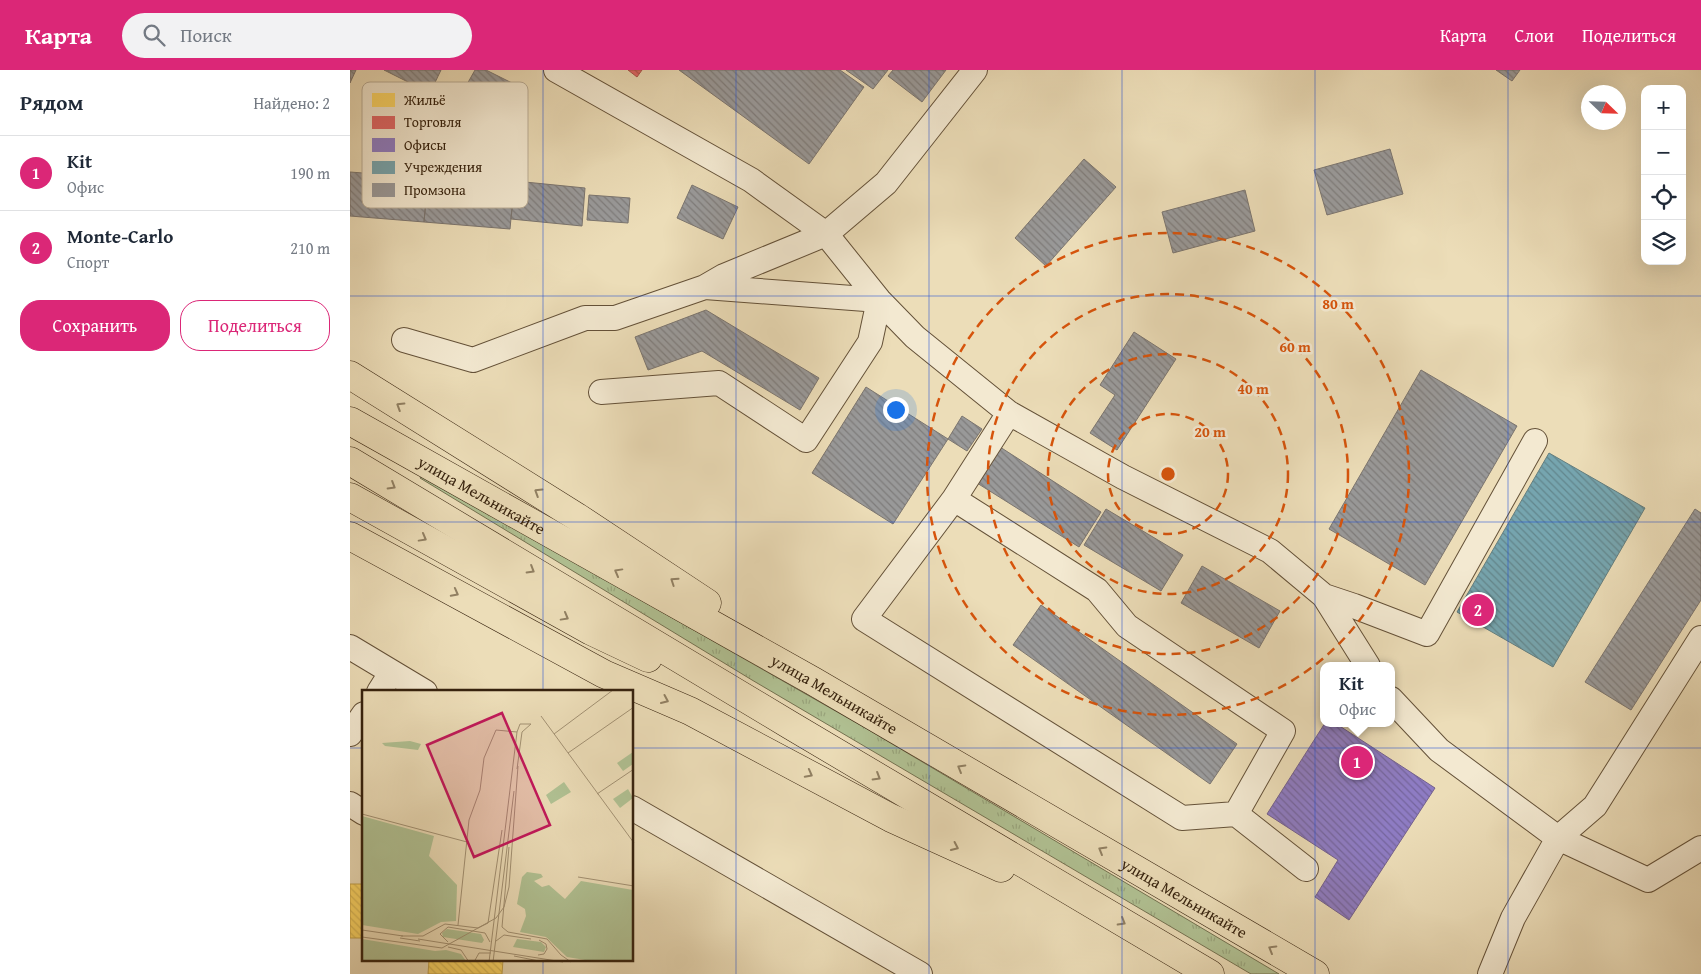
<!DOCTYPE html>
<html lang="ru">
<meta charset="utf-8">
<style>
:root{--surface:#fff;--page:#f2f2f3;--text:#1f2937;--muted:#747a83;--line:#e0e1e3;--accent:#db2777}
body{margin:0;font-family:"Gentium Book Plus",serif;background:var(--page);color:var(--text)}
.controls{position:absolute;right:15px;top:15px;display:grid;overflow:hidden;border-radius:10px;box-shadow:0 5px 20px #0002}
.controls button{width:45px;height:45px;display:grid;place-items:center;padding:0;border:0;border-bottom:1px solid var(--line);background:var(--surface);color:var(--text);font:25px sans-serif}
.compass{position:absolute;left:1231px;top:15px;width:45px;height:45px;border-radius:50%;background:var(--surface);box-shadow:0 5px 20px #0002;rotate:113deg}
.you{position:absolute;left:545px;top:339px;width:18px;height:18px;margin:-12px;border:4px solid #fff;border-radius:50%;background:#1a73e8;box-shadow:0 0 0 8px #1a73e833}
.badge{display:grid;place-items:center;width:32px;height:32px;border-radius:50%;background:var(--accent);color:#fff;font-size:16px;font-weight:700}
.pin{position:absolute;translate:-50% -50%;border:2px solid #fff;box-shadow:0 1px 5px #0006}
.popup{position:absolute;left:970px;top:592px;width:75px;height:65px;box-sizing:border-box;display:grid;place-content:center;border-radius:10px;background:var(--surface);filter:drop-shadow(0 1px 4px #0005);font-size:16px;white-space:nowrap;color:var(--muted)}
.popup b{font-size:19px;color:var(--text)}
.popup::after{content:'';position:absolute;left:50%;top:100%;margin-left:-10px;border:10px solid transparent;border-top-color:var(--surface)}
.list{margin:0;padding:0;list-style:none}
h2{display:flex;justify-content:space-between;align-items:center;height:65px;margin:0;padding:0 20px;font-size:21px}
h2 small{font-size:16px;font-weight:400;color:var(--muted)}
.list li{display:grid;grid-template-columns:32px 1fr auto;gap:15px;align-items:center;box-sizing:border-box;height:75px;padding:0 20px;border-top:1px solid var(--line)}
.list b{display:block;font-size:19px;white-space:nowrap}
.list p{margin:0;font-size:16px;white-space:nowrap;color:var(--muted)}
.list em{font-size:16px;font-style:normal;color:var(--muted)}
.actions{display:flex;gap:10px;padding:15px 20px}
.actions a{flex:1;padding:11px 0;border:1px solid var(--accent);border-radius:20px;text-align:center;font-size:18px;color:var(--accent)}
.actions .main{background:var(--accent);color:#fff}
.icon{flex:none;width:28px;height:28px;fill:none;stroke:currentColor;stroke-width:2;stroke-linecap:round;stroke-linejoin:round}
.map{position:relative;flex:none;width:1351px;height:904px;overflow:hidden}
header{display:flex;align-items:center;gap:30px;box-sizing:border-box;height:70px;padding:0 25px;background:var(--accent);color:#fff}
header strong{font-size:24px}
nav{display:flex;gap:28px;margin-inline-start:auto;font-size:18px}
.search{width:350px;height:45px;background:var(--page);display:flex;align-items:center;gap:12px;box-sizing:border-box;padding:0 18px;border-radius:28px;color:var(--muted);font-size:19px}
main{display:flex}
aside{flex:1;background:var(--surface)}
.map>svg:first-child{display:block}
</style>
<header>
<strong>Карта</strong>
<div class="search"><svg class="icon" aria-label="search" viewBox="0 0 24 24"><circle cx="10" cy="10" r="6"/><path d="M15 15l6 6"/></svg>Поиск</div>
<nav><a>Карта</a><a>Слои</a><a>Поделиться</a></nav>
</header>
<main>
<aside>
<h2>Рядом<small>Найдено: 2</small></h2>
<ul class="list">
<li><span class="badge">1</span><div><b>Kit</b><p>Офис</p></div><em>190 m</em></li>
<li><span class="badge">2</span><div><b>Monte-Carlo</b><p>Спорт</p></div><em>210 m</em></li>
</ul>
<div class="actions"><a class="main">Сохранить</a><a>Поделиться</a></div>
</aside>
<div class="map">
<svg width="1351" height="904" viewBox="0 0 1351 904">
<defs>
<pattern id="grass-tufts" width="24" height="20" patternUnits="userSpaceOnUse" patternTransform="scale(1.25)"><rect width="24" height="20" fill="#b1c294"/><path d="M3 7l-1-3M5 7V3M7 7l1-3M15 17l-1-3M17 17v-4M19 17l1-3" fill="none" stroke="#99a67e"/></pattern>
<pattern id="homes-back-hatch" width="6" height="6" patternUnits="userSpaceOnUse" patternTransform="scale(1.25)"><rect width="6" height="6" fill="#ffd966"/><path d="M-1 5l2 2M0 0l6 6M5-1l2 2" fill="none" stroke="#dbba57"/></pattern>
<pattern id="shops-back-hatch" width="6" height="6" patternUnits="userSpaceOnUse" patternTransform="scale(1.25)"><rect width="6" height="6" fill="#e06666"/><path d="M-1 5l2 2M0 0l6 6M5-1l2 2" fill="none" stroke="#b65452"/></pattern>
<pattern id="offices-back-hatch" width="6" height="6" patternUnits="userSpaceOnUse" patternTransform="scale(1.25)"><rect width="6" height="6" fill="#8e7cc3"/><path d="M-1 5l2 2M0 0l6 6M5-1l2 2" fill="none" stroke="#75659d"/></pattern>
<pattern id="public-back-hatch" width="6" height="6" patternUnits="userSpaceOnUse" patternTransform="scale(1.25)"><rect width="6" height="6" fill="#76a5af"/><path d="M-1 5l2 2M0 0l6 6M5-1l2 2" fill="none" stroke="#62868d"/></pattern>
<pattern id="industry-back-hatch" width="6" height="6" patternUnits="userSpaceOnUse" patternTransform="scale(1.25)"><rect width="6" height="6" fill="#999"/><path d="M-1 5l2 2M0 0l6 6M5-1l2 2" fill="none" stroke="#7e7c7b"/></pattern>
</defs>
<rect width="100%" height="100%" fill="#ecddb8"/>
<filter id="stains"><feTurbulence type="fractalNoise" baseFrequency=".004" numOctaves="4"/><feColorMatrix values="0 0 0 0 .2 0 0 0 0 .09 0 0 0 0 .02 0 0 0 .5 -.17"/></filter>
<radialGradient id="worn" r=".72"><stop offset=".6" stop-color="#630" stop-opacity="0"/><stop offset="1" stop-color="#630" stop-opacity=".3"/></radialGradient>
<path fill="url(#grass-tufts)" stroke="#747251" d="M72 405 517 659 929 904H901L402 610 70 408Z"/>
<path fill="url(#homes-back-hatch)" stroke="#c3a24c" d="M0 814H14V868H0Z
M79 890H153L152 904H78Z"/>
<path fill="url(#shops-back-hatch)" stroke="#ad524c" d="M278 0H292L287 7Z"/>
<path fill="url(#offices-back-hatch)" stroke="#74618d" d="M975 653H985L1085 718 999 850 965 827 988 790 917 744Z"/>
<path fill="url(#public-back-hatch)" stroke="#637e7f" d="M1199 383 1295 438 1203 597 1107 542Z"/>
<path fill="url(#industry-back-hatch)" stroke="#7b756f" d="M0 0H6L0 13Z
M34 0H91L80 23Z
M125 0H136L172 18 161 39 116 16Z
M329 0H490L514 17 459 94Z
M496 0H538L523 19Z
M543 0H596L572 32 538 6Z
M1146 0H1170L1162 11Z
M1040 79 1053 124 977 145 964 100Z
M734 89 766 117 696 196 665 168Z
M0 102 78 108 74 152 0 146Z
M78 108 164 115 160 159 74 152Z
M165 111 235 118 232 156 161 149Z
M342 115 388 137 373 169 327 148Z
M895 120 905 161 823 183 812 142Z
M239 125 280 128 278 153 237 150Z
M356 240 469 308 450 340 352 281 298 300 285 267Z
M784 262 826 289 767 380 740 363 765 325 750 315Z
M1071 300 1167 356 1075 515 979 459Z
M516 317 598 369 543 454 462 403Z
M612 346 632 359 617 381 598 369Z
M650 377 751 442 729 477 627 413Z
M756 439 833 485 811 521 734 475Z
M1345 439 1351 443V530L1281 640 1235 612Z
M852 496 930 541 909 578 831 533Z
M691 535 887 674 860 714 663 575Z"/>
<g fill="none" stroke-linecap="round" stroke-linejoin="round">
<defs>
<path id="minor" d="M206 0 401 110 476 164 529 230 565 267 659 343 773 407 920 481 974 526 1018 596
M355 217 374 206 476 164 536 113 625 0
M54 270 123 290 235 248H265L355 217 529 230 520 272 456 370 369 313 251 322
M659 343 604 429 747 520 777 556 933 661 886 744 956 799
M604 429 514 549 832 748 886 744
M974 526 1004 536 1077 564 1185 371
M1351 568 1245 736 1208 768 1298 810 1351 778
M0 577 75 622
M29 622 41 603
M1041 629 1089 680 1208 768 1163 848 1140 904
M0 664 14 644
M0 734 14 743
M282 738 570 904"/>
<g id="major">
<path d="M0 305 227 447 357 533"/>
<path id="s1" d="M0 351 463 611 965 904"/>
<path d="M0 391 440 655 860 904"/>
<path d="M0 427 241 561 298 588"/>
<path d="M0 466 254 604 340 641 541 748 651 798"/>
</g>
</defs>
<use href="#minor" stroke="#645138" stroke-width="26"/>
<use href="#major" stroke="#36220e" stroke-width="29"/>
<use href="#minor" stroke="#f3e9d1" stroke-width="24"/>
<use href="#major" stroke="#ecddb8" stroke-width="28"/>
</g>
<defs><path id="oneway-chevron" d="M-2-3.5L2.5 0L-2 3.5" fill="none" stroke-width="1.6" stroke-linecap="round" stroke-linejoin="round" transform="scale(1.25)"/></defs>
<g stroke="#918063">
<use href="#oneway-chevron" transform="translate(50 336) rotate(-148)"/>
<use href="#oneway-chevron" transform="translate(42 416) rotate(31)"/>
<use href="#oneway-chevron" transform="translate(188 422) rotate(-148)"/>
<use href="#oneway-chevron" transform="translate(73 468) rotate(29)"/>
<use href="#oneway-chevron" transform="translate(181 500) rotate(31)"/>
<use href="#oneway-chevron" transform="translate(268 502) rotate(-151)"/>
<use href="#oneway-chevron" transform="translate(324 511) rotate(-146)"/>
<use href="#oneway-chevron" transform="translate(105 523) rotate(28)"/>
<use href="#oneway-chevron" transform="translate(215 547) rotate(29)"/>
<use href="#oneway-chevron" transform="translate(315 630) rotate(24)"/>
<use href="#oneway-chevron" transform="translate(611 698) rotate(-150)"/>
<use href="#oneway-chevron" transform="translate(459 704) rotate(28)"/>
<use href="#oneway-chevron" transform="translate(527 707) rotate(31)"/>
<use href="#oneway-chevron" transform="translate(605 777) rotate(25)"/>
<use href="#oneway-chevron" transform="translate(752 780) rotate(-150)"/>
<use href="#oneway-chevron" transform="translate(772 852) rotate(30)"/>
<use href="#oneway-chevron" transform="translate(922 879) rotate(-150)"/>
</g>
<path fill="none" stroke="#1d4ed8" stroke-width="1" stroke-opacity="0.55" d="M193 0V622M386 0V904M579 0V904M772 0V904M965 0V904M1158 0V904M0 226H1351M0 452H1351M0 678H14M282 678H1351M193 890V904"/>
<g fill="none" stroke="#d6540c" stroke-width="2.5" stroke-dasharray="9 6">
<circle cx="818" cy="404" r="60"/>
<circle cx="818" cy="404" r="120"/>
<circle cx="818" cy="404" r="180"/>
<circle cx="818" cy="404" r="241"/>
</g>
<g text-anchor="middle" stroke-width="5" stroke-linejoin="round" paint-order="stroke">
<g font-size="16" fill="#36220e" stroke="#f3e9d1">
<text dy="6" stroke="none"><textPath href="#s1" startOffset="151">улица Мельникайте</textPath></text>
<text dy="6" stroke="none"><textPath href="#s1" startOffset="556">улица Мельникайте</textPath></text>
<text dy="6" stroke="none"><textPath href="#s1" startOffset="961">улица Мельникайте</textPath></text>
</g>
</g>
<g transform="translate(12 620)">
<rect width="271" height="271" fill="#ecddb8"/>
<path d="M48 51 59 54 56 60 23 56 20 53Z" fill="#b1c294"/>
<path d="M271 62V74L261 81 255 73ZM202 92 209 102 189 114 184 105ZM0 126 72 146 67 166 95 195 94 231 79 232 56 244 0 235ZM165 182 179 184 181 187 172 191 180 197 187 195 203 209 219 191 271 200V271H229L205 267 184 247 158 242 164 226 163 219 155 214 160 187ZM85 239 119 244 122 250 120 253 81 247 80 243ZM0 249 73 261 84 260 99 264 104 271H0ZM155 249 179 252 184 257 182 262 151 257Z" fill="#b1c294"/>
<path d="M266 99 271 108 258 118 251 109Z" fill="#b1c294"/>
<path fill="none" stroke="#a39274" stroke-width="1" d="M179 26 272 153M192 44 251 0M206 63 272 17M155 79 160 42 169 34M235 104 272 79M0 124 105 152M147 157 140 237 146 242 185 249 199 265 209 272M216 187 272 196M96 235 107 130 118 100 122 68 134 40 155 42M0 240 41 246M39 246H61L83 234 116 238 126 233 140 140M0 247 80 258 134 228 142 217 147 197 156 76M38 248 58 251M56 249 201 272M134 251 142 245 169 249M86 252 78 244 86 237 123 243 128 252M86 257 99 260 107 272M176 265 182 264 185 259 184 254 177 250M152 266 182 272M112 272 117 263H129M127 272 155 42 158 34H169M131 272 152 101"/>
<path fill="#c2185b" fill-opacity="0.15" stroke="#c2185b" stroke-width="2.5" d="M140 23 188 135 112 167 65 55Z"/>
<rect width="271" height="271" fill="none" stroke="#36220e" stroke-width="2.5"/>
</g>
<rect x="12" y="12" width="166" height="126" rx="8" fill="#f3e9d1" stroke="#baad96" stroke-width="1"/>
<rect x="22" y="23" width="23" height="14" fill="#ffd966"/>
<rect x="22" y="46" width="23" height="13" fill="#e06666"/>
<rect x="22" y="68" width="23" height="14" fill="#8e7cc3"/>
<rect x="22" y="91" width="23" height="13" fill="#76a5af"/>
<rect x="22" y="113" width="23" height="14" fill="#999"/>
<g font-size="14" fill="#36220e">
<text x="54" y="35">Жильё</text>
<text x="54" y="57">Торговля</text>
<text x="54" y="80">Офисы</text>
<text x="54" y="102">Учреждения</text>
<text x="54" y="125">Промзона</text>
</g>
<circle cx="818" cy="404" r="8" fill="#d6540c" stroke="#f3e9d1" stroke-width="2.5"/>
<g font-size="15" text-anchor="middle" font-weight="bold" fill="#d6540c" stroke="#f3e9d1" stroke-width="5" stroke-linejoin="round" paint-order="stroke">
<text x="988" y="239">80 m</text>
<text x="945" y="282">60 m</text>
<text x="903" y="324">40 m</text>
<text x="860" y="367">20 m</text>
</g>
<rect width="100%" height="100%" filter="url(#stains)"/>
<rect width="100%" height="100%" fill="url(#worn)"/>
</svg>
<div class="controls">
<button>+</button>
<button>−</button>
<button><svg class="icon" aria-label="locate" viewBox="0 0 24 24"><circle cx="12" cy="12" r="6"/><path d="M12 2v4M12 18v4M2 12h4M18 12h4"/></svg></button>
<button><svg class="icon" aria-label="layers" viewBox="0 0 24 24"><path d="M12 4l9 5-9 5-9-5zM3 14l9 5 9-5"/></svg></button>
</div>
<svg class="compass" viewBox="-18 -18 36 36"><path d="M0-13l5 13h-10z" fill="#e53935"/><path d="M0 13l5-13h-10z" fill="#747a83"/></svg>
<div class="you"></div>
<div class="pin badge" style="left:1007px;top:692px">1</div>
<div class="popup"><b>Kit</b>Офис</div>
<div class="pin badge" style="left:1128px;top:540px">2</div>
</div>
</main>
